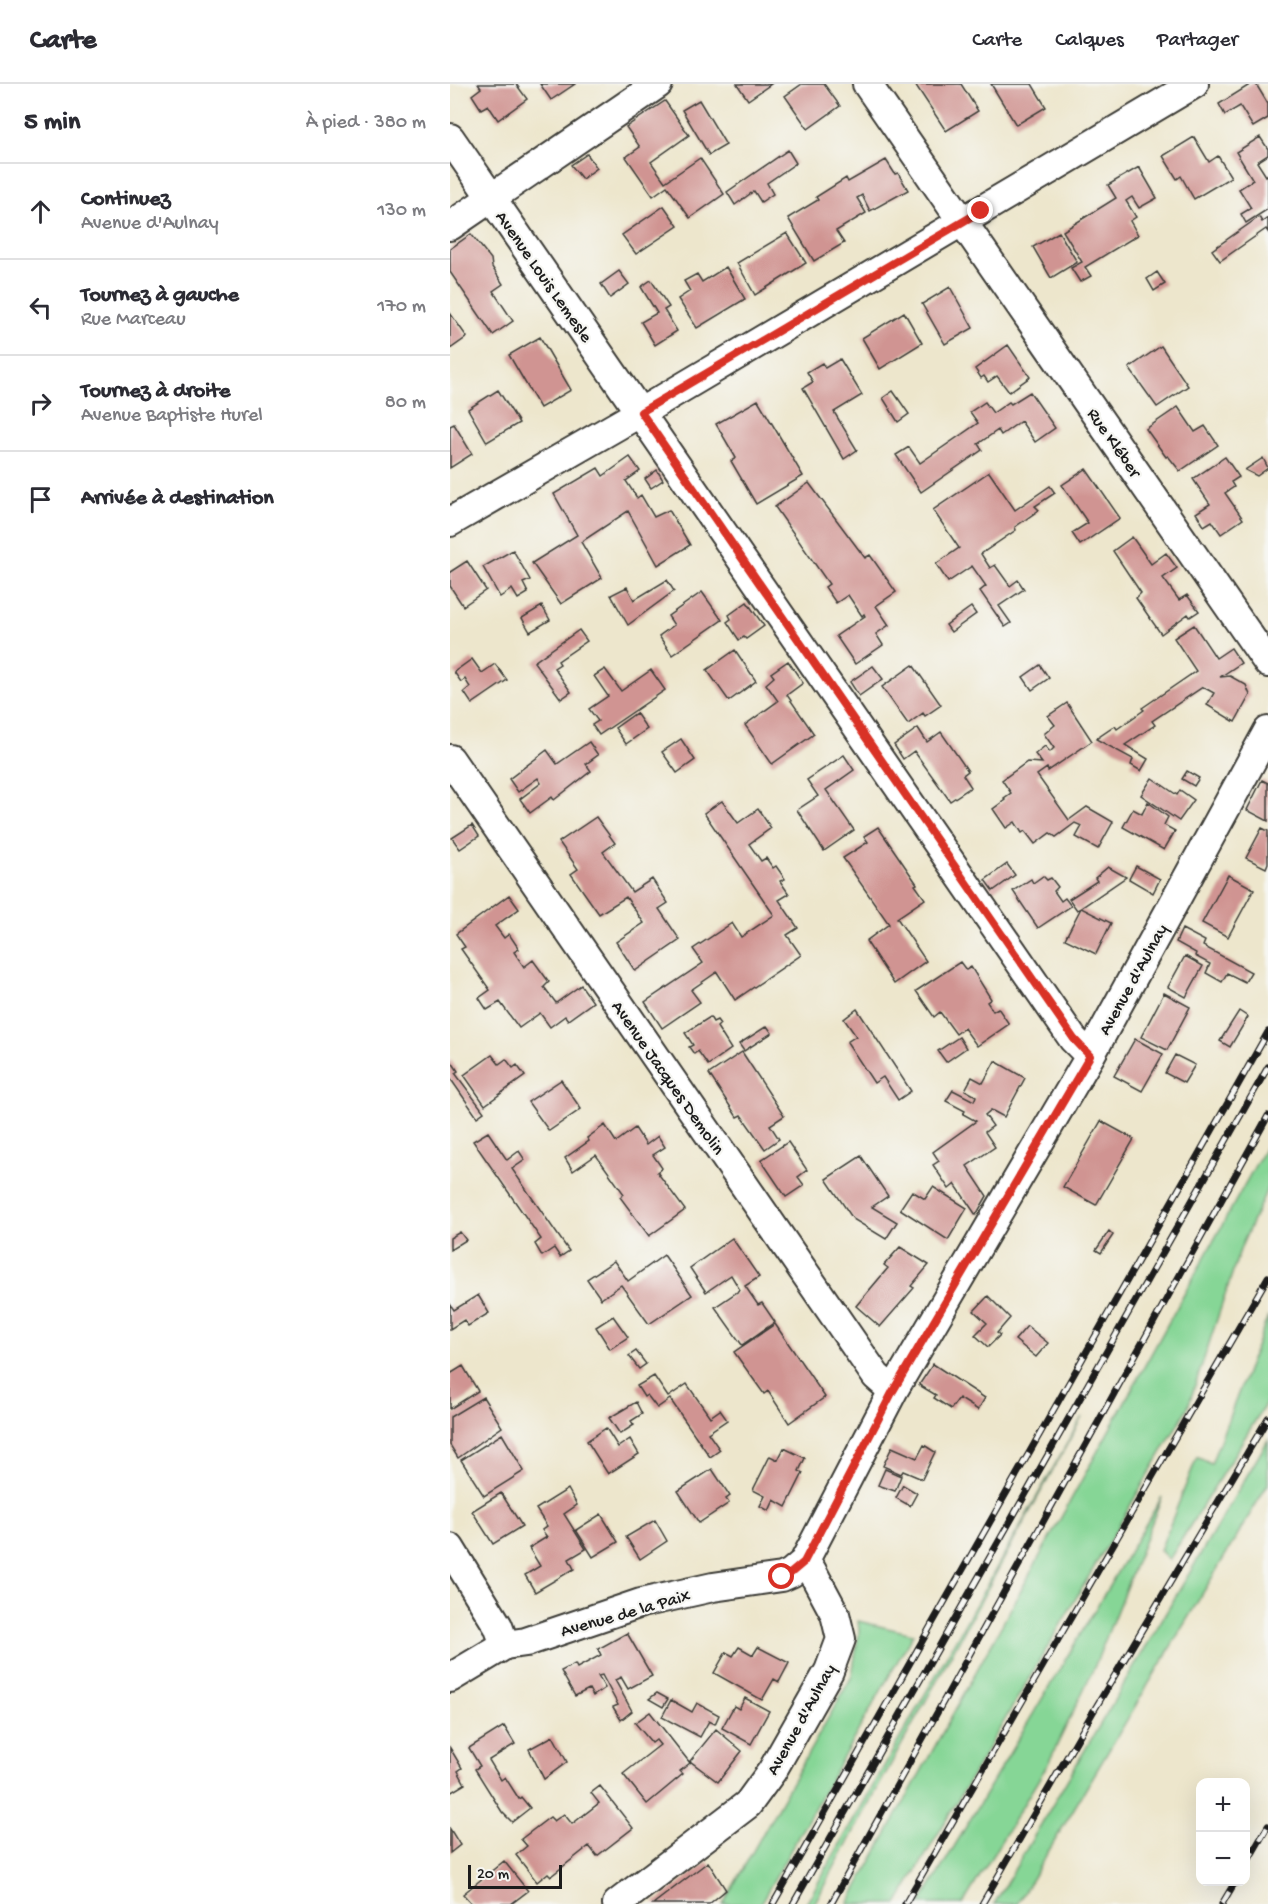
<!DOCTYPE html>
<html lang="fr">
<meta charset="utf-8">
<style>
:root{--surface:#fff;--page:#f2f2f3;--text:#2b2b33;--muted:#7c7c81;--line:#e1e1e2}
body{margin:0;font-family:"Gochi Hand",sans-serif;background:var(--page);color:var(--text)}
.controls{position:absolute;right:18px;bottom:18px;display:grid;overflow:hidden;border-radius:12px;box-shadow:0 6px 24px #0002}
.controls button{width:54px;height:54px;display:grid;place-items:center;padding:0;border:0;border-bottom:2px solid var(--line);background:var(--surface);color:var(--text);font:30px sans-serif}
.scale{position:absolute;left:18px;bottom:15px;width:94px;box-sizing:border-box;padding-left:6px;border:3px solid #1c1c1c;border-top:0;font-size:16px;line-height:21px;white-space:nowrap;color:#1c1c1c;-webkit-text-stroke:4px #f6f6f2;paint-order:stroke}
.stop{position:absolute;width:18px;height:18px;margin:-14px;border:4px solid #d93025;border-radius:50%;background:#fff}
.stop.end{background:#d93025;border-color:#fff;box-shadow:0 2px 6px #0008}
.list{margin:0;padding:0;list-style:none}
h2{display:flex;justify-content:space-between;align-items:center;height:78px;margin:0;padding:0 24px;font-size:26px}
h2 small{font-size:20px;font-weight:400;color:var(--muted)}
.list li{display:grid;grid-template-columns:39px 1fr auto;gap:18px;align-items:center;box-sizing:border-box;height:96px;padding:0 24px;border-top:2px solid var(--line)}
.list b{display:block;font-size:22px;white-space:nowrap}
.list p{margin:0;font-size:20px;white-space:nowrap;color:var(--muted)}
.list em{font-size:20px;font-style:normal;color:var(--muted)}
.icon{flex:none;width:33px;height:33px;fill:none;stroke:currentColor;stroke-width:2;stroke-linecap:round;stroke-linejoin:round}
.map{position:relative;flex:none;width:818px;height:1820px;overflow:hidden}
header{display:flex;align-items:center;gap:36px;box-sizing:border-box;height:84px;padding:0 30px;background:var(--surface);border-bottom:2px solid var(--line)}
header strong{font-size:28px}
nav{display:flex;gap:33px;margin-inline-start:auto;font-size:21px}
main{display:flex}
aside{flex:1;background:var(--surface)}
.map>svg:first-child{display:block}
</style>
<header>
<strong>Carte</strong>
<nav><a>Carte</a><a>Calques</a><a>Partager</a></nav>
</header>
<main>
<aside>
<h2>5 min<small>À pied · 380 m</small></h2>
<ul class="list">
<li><svg class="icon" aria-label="ahead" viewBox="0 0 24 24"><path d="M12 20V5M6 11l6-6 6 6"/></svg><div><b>Continuez</b><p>Avenue d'Aulnay</p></div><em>130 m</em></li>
<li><svg class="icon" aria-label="left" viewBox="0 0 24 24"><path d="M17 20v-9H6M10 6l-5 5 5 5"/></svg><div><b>Tournez à gauche</b><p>Rue Marceau</p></div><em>170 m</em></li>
<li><svg class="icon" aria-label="right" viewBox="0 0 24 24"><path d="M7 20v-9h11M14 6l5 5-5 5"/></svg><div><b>Tournez à droite</b><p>Avenue Baptiste Hurel</p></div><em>80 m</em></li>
<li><svg class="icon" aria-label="arrive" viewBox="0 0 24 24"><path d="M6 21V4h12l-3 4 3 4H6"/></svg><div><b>Arrivée à destination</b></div></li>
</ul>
</aside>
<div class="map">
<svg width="818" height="1820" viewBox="0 0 818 1820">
<rect width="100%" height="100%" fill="#f6f6f2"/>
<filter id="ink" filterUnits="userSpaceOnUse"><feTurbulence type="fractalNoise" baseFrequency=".0167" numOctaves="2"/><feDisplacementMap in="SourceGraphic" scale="12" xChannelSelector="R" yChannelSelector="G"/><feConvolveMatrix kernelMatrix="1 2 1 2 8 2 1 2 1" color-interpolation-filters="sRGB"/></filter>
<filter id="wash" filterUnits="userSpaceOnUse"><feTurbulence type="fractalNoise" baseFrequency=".008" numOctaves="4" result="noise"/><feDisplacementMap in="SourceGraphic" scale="24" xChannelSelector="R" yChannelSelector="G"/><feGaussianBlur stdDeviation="1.35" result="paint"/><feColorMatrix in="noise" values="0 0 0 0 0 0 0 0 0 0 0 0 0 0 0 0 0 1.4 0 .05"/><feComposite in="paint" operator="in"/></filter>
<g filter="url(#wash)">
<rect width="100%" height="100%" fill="#ede6cc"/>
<path fill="#86d696" stroke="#517959" stroke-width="1.5" d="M818 1058V1103L791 1163 738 1323 447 1820H398Z
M818 1232V1316L719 1476 710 1466 747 1373 761 1380Z
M632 1333 364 1820H356Z
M818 1356V1400L567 1820H544Z
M712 1413 644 1584 598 1680 513 1820H470Z
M408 1537 463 1550 310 1820H273L402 1592 409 1547Z"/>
<g id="blocks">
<path fill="#d09492" d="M28 0H66L77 15 48 36 38 21 31 25 22 11 31 4Z
M90 0H125L101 16Z
M287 0H321L298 16Z
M352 0H374L390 22 358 45 335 12Z
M465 0H511L528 27 496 47Z
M541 0H582L596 23 566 41Z
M801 0H806L818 20V34L803 43 790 22 775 31 769 20Z
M249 16 276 61 259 71 232 26Z
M215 17 239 51 201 78 215 98 250 74 274 110 240 134 217 102 203 112 176 73 190 63 176 43Z
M744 53 759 78 768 72 781 93 744 115 731 92 727 95 713 72Z
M810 53 818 65V71L807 78 816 92 818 90V125L796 139 791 130 801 124 789 105 803 96 786 68Z
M338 66 346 79 317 99 323 110 311 118 304 107 285 121 277 108Z
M137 70 147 84 132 95 121 81Z
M436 76 445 90 448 89 458 106 420 127 412 111 407 114 416 129 386 147 394 159 364 177 338 134 368 116 366 113 396 94 398 98Z
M689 83 707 114 689 124 682 113 676 117 686 133 680 137 688 151 635 183 641 192 630 198 621 184 632 178 613 147 666 114 658 101Z
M214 122 228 142 186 170 172 151Z
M809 133 812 138 818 134V148L816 145 770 177 762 166Z
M609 148 627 178 601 194 583 163Z
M337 149 356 179 305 211 287 179Z
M21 150 41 175 42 183 53 200 43 207 63 237 43 251 0 188V165Z
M276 183 295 215 247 244 228 215 240 207 234 197 247 190 252 198Z
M169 187 179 200 160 214 151 200Z
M707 188 715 200 704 207 697 195Z
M201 196 219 223 214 226 227 247 205 261 191 238 207 229 191 203Z
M500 203 523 244 495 260 472 220Z
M454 228 472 259 430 285 412 254Z
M0 229 17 253 0 265Z
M90 253 121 306 90 324 59 271Z
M558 261 580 293 559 308 547 292 538 298 534 292 531 294 525 285Z
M711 262 738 302 707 323 679 284Z
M390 275 412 311 384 328 407 366 394 375 353 304 363 298 357 288 372 279 375 284Z
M48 306 69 339 37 358 18 325Z
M443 307 459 330 448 338 433 314Z
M580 308 605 344 585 358 571 337 551 351 548 346 528 360 532 366 471 408 446 371 459 363 470 379 528 339 520 328 535 318 543 329 559 318 561 320Z
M308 316 353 392 306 420 281 377 286 374 266 340Z
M728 323 745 348 755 342 768 361 730 387 718 372 716 373 696 345Z
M4 340 22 370 0 384V342Z
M180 373 190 387 176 397 187 414 191 411 204 433 219 426 240 461 208 481 178 427 131 458 152 494 111 520 82 479 127 451 104 410 148 384 153 392Z
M775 373 789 393 781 398 784 403 775 409 793 435 771 450 762 437 754 442 746 429 760 420 743 395Z
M813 374 818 384 807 392 795 386Z
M636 385 670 434 630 461 622 449 638 439 612 401Z
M207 386 213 396 201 404 195 395Z
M539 388 565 426 600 402 605 409 585 422 589 426 565 443 566 446 531 470 540 484 545 481 560 502 568 496 574 505 549 522 561 539 555 543 530 507 536 502 522 482 498 498 486 480 509 464 483 426Z
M359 399 415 474 420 471 446 508 426 522 439 541 426 550 433 561 405 580 386 552 415 532 414 530 412 532 398 511 386 519 375 503 379 500 325 423Z
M682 453 701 480 716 469 727 484 713 494 729 516 737 511 749 527 740 533 738 530 711 550 686 514 691 509 663 467Z
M63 466 80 496 73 499 78 509 68 515 62 505 50 513 33 483Z
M17 477 36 506 13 522 0 502V488Z
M217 496 224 507 178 541 161 511 177 503 184 516Z
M252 508 272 536 222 571 209 552 224 541 218 532Z
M297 518 314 542 296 555 294 553 289 556 277 538 281 535 279 531Z
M92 522 100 536 80 548 72 534Z
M521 523 526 530 501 548 496 541Z
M744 541 766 574 781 564 791 579 770 593 780 592 796 601 800 611 785 638 757 621 764 609 753 603 702 637 705 641 675 661 698 675 691 687 681 681 683 675 646 655 665 642 667 645 694 626 692 624 746 587 724 554Z
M129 546 137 557 108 577 110 580 104 584 121 608 111 615 84 578Z
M285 566 306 597 279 617 257 586Z
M22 575 32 589 45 580 57 596 22 620 14 608 20 603 15 595 11 598 4 588Z
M338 577 353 599 337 611 364 650 322 680 295 641 328 617 316 600 324 593 321 589Z
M463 581 491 621 475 632 473 629 458 640 432 603Z
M590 581 599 594 582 606 573 593Z
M423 582 433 595 409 612 400 598Z
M155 585 171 607 201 586 215 606 149 651 142 641 148 637 139 625 158 612 144 592Z
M617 619 642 657 598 687 597 684 587 691 619 736 637 723 663 738 648 765 626 753 632 742 625 739 606 753 600 749 585 760 575 747 572 749 565 738 556 744 543 725 555 716 554 714 561 709 552 696 577 678 592 679 585 670 595 662 600 668 604 664 594 650 605 641 598 632Z
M186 629 197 645 176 660 165 644Z
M468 644 477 658 491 648 518 687 513 691 521 703 500 717 464 667 453 675 444 661Z
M231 655 245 676 227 689 212 668Z
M139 658 148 671 136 680 141 687 104 716 102 713 80 729 70 715 91 699 88 694 68 708 59 695 97 666 107 680Z
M394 671 404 686 376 706 404 746 374 767 347 726 368 712 357 696Z
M737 687 749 694 744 702 732 695Z
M702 694 727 711 730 706 744 716 729 737 691 711Z
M812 696 818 699V737L797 726Z
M272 717 288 739 308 725 321 744 299 760 311 777 316 774 323 784 326 782 335 795 330 797 339 810 329 816 348 844 337 851 351 871 285 916 267 888 241 906 250 918 212 944 195 918 253 879 243 865 282 839 291 853 324 831 254 729Z
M698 718 718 733 714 741 725 747 714 766 673 743 683 725 692 730Z
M146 733 165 759 153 768 182 808 202 795 218 819 209 825 230 856 185 887 166 858 194 839 176 813 149 830 121 790 128 785 109 758Z
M22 741 29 752 10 765 2 754Z
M428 743 467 800 465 801 475 815 447 834 476 877 444 900 416 857 439 840 393 774 418 758 414 752Z
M812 744 818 747V779L816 784 796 774Z
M557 780 565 791 543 807 535 796Z
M686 782 710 795 703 809 679 795Z
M658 783 676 793 631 824 661 839 646 870 615 855 631 824 627 826 619 815 647 797 645 794Z
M778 791 804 805 778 853 752 839Z
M593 792 597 796 601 794 608 803 604 807 611 817 615 814 621 822 588 844 563 807 581 795 583 799Z
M59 811 69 825 45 842 54 854 59 850 69 865 64 868 74 883 83 876 99 898 94 903 106 919 131 901 143 918 118 936 115 932 100 943 90 929 69 944 50 918 37 926 29 914 40 906 11 865 15 863 6 850Z
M732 845 755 857 753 862 801 888 795 898 777 889 772 898 756 889 760 880 745 872 746 869 726 858Z
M735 872 753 882 736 913 718 903Z
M510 878 516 886 521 883 541 915 537 918 543 927 548 924 559 940 527 962 514 944 506 950 490 928 484 933 466 907Z
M714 909 740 923 717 966 691 953Z
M407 925 461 1007 448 1016 433 993 424 999 397 958 406 952 394 935Z
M789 927 798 933 780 963 770 957Z
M260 933 263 938 267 936 270 940 267 943 281 965 258 981 248 967 244 970 239 963 243 961 235 949Z
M317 942 322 949 294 967 289 960Z
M509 953 516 964 496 978 488 967Z
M685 955 713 970 692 1007 664 992Z
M292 968 334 1032 320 1041 329 1055 315 1065 291 1031 287 1033 259 990Z
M42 971 49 980 56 975 63 984 67 981 75 992 35 1021 14 991Z
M725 971 745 981 734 999 715 989Z
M0 975 8 987 5 989 34 1028 27 1033 0 994Z
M545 977 575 994 554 1033 541 1026 535 1031 543 1042 535 1048 545 1063 517 1082 537 1112 526 1131 505 1100 499 1105 483 1081 489 1077 483 1068 526 1037 513 1030 515 1027 496 1017 503 1006 524 1017 526 1012 515 1006 522 993 533 999Z
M111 996 131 1025 99 1047 78 1018Z
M651 1037 684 1055 646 1121 613 1103Z
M155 1041 166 1058 185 1044 196 1061 208 1052 215 1063 203 1071 212 1084 207 1088 235 1126 199 1152 170 1113 174 1110 146 1071 123 1087 115 1074 139 1057 137 1054Z
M38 1048 57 1076 69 1067 75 1076 62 1085 119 1167 110 1173 104 1164 92 1172 85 1160 91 1155 23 1057Z
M338 1058 357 1086 348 1093 354 1101 336 1113 311 1076Z
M411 1072 438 1112 422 1123 447 1138 436 1155 403 1135 376 1095Z
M483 1103 517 1124 498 1156 450 1125 462 1107 475 1115Z
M659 1147 663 1151 651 1169 646 1166Z
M10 1148 16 1156 0 1166V1154Z
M282 1154 309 1193 295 1202 308 1221 312 1219 325 1238 292 1261 265 1223 290 1206 281 1191 256 1208 240 1184Z
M450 1163 479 1181 461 1202 464 1204 430 1243 406 1222 438 1184 434 1181Z
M214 1171 242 1211 199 1240 171 1201 151 1215 137 1195 164 1177 178 1197Z
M28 1211 39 1229 18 1242 14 1236 0 1245V1220L4 1226Z
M538 1212 560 1234 547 1249 550 1251 538 1263 525 1251 537 1239 524 1227Z
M163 1232 178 1253 160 1265 146 1243Z
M325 1240 375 1313 339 1339 318 1307 314 1310 284 1268Z
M577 1242 598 1259 586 1273 565 1256Z
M186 1267 196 1280 189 1285 179 1272Z
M483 1280 535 1314 528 1326 509 1314 501 1325 484 1314 486 1311 469 1301Z
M13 1282 28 1307 0 1325V1290Z
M204 1292 218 1313 237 1300 260 1333 270 1326 277 1336 258 1349 270 1366 260 1373 220 1315 207 1324 197 1311 194 1313 187 1302Z
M33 1313 52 1343 8 1374 0 1361V1333Z
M186 1318 192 1330 181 1337 184 1341 170 1350 159 1334Z
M156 1344 168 1363 180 1355 189 1370 158 1390 137 1357Z
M52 1350 74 1387 34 1412 11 1376Z
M474 1361 485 1368 472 1395 453 1387 451 1390 433 1382 442 1363 467 1374Z
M334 1364 355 1374 349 1387 353 1389 336 1423 324 1416 319 1427 310 1422 315 1412 303 1406 320 1372 328 1376Z
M262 1385 280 1412 276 1415 279 1419 249 1439 228 1407Z
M435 1385 451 1392 445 1407 428 1401Z
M453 1401 467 1409 460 1422 446 1414Z
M118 1405 127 1421 114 1430 136 1465 119 1475 124 1485 85 1508 75 1491 90 1482 79 1464 97 1453 92 1446 97 1442 86 1425Z
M51 1409 72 1442 43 1460 22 1427Z
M151 1430 168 1458 143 1473 126 1446Z
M205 1436 217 1457 190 1475 176 1453Z
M177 1549 202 1592 178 1605 171 1593 165 1596 182 1627 171 1636 163 1623 168 1621 152 1591 148 1592 155 1604 143 1612 139 1605 125 1612 111 1587 125 1580 127 1584 151 1571 148 1565Z
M289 1563 303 1571 308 1563 339 1579 329 1598 324 1595 312 1616 264 1589 276 1568 283 1572Z
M207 1609 218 1615 213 1623 199 1615Z
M295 1614 319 1627 301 1660 272 1644 284 1622 289 1625Z
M221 1616 242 1628 247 1619 269 1631 265 1640 259 1637 250 1653 212 1633Z
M200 1628 240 1679 230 1687 233 1690 197 1720 173 1690 210 1661 206 1656 202 1659 185 1639Z
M54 1642 65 1660 39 1676 51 1696 55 1693 69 1715 71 1713 80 1724 62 1738 52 1728 25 1685 30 1682 19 1664Z
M266 1645 292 1667 268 1698 240 1677Z
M103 1652 117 1678 94 1695 79 1665Z
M0 1664 12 1684 8 1687 15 1700 0 1709Z
M150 1702 183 1744 147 1772 139 1762 101 1792 98 1789 87 1798 66 1771 77 1762 71 1755 100 1733 104 1737 114 1730 122 1740 149 1719 141 1709Z
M0 1745 10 1761 0 1769Z
M54 1777 78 1807 61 1820H22L13 1810Z
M258 1778 276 1806 259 1820H203Z"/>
</g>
</g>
<g filter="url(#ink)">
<use href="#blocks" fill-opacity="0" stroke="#3b3a36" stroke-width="1.5"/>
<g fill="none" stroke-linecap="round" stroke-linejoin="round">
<defs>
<path id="street" d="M417 0 818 579
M0 54 623 955 640 972
M0 142 208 0
M0 438 191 328 744 0
M0 675 426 1292 443 1307
M0 1464 48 1542 55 1561
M0 1594 55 1561 76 1558 191 1519 263 1503 332 1493 341 1489 354 1478 443 1307 640 972 818 647
M167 1820 298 1720 322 1687 379 1587 391 1555 385 1530 362 1487 354 1478"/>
</defs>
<use href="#street" stroke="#3b3a36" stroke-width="32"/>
<use href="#street" stroke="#fff" stroke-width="28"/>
<defs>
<path id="rail" d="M796 1780 818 1742
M323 1820 818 948
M343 1820 818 983
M381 1820 818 1032
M455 1820 818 1193
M532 1820 643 1628 818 1334
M772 1820 785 1798"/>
</defs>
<use href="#rail" stroke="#1c1c1c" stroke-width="7"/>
<use href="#rail" stroke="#f6f6f2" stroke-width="4.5" stroke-dasharray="14" stroke-linecap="butt"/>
</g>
</g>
<g fill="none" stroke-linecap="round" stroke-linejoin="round" filter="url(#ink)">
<path stroke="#d93025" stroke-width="8" d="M332 1493 341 1489 354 1478 443 1307 640 972 624 955 191 328 531 127"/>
</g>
<g text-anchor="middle" stroke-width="4.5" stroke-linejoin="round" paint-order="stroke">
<g font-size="18" fill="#1c1c1c" stroke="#f6f6f2">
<text transform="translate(95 192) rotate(55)" y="6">Avenue Louis Lemesle</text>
<text transform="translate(665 358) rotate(55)" y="6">Rue Kléber</text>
<text transform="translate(682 895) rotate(-61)" y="6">Avenue d'Aulnay</text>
<text transform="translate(219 993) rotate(55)" y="6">Avenue Jacques Demolin</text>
<text transform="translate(175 1528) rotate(-16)" y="6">Avenue de la Paix</text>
<text transform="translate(350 1635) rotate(-61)" y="6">Avenue d'Aulnay</text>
</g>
</g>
</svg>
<div class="controls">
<button>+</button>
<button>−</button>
</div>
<div class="scale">20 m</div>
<div class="stop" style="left:332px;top:1493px"></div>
<div class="stop end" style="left:531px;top:127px"></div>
</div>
</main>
